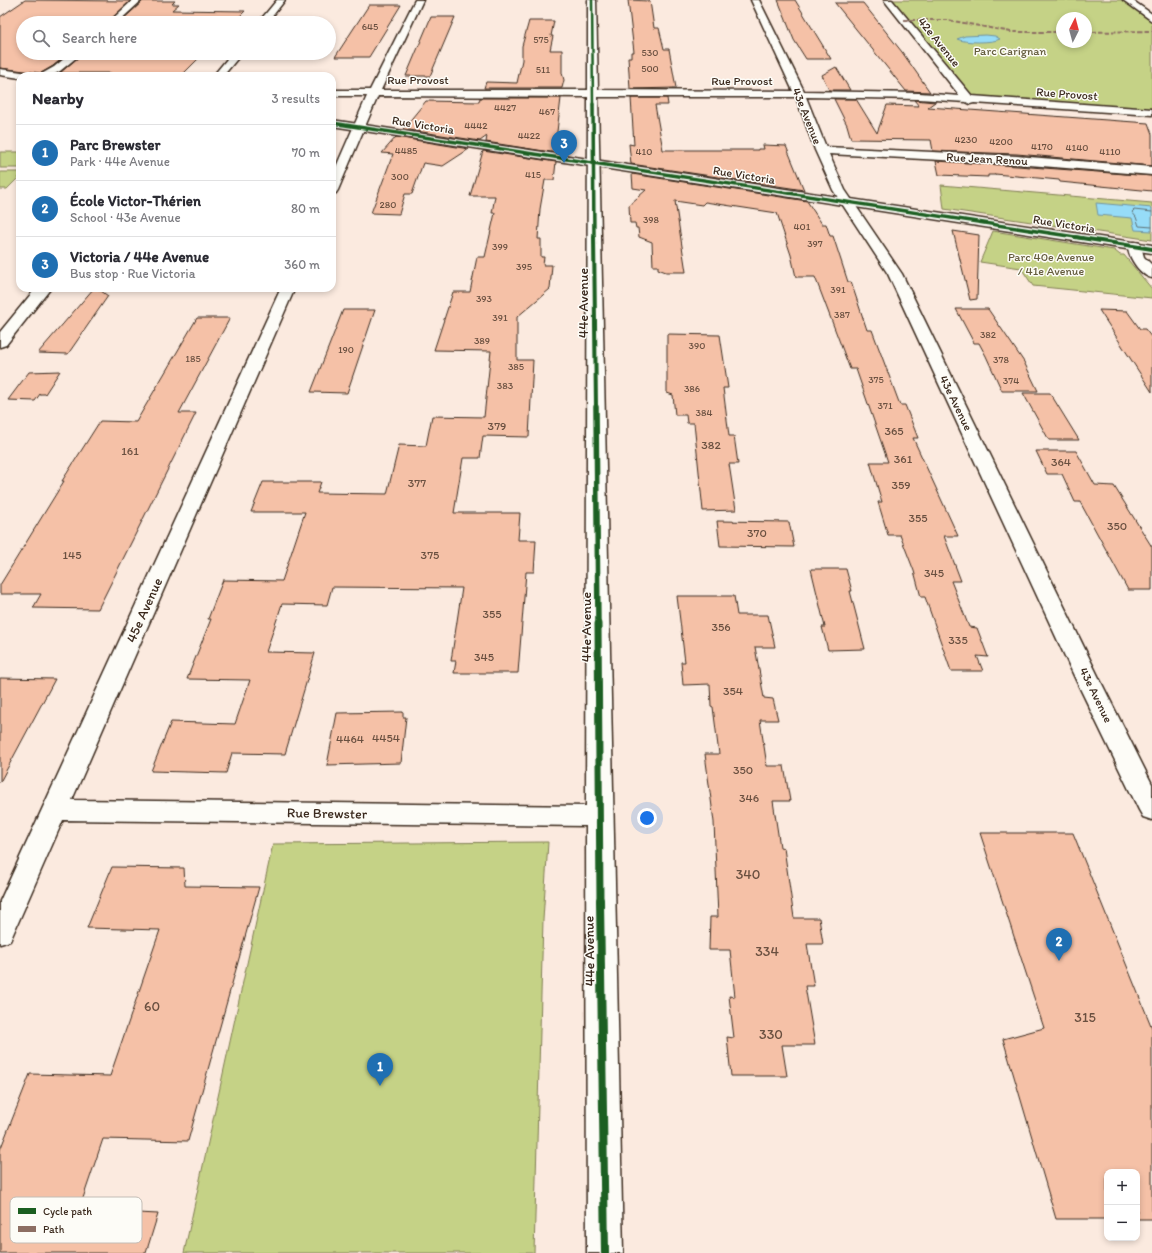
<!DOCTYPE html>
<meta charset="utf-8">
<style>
:root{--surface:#fff;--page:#f2f2f3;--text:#2b2b33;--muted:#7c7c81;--line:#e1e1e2;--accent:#1f6fb2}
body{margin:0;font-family:Itim,sans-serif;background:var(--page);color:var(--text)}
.controls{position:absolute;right:12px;bottom:12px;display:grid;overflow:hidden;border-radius:8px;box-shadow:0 2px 6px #0003}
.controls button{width:36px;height:36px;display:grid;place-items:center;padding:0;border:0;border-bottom:1px solid var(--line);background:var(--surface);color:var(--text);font:20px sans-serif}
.compass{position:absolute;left:1056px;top:12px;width:36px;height:36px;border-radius:50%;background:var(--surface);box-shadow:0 2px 6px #0003;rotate:6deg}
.you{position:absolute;left:647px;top:818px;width:14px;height:14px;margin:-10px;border:3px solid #fff;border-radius:50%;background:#1a73e8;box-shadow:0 0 0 6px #1a73e833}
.badge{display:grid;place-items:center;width:26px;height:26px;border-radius:50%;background:var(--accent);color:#fff;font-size:13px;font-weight:700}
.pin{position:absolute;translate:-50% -33px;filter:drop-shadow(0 1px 2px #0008)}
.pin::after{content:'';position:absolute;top:21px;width:14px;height:12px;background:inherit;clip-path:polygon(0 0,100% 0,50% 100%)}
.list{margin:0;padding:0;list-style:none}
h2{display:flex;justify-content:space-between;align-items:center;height:52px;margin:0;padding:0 16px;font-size:17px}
h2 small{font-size:13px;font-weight:400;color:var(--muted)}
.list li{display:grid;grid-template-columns:26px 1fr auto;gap:12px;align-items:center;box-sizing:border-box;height:56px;padding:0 16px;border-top:1px solid var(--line)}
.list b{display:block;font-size:15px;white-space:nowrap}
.list p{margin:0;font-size:13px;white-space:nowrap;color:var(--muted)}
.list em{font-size:13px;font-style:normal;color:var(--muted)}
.icon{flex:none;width:22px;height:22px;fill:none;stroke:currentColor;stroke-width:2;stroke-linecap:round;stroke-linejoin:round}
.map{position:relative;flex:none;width:1152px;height:1253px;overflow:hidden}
.search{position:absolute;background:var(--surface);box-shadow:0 2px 6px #0003;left:16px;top:16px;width:320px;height:44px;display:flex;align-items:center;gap:10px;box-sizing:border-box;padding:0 14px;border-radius:22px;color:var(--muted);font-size:15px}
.panel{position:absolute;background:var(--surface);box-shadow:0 2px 6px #0003;left:16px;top:72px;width:320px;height:220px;border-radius:12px}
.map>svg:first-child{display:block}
</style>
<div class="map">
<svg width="1152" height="1253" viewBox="0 0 1152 1253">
<rect width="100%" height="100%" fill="#fbeadf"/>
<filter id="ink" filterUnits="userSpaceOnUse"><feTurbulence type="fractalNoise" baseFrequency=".025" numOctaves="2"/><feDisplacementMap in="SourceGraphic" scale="8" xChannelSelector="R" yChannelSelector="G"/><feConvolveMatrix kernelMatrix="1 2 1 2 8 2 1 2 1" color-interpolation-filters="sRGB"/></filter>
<g filter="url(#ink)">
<path fill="#c5d286" stroke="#807e52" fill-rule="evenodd" d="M888 0H1125L1152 21V109L971 100ZM1062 18H1086V42H1062Z
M0 152H20V168H0Z
M0 172H20V176L7 189H0Z
M941 185 1152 203V240L944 209Z
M993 231 1114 250 1120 255H1124L1152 289V298L1033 286 1021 268 980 262Z
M548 842 543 920 534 1253H184L273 844Z"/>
<path fill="#96dcf8" stroke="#7295a1" d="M986 35 995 36 1000 39C993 43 964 43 957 39L965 36Z
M1096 203 1152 208V231L1135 230 1132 218 1098 215Z"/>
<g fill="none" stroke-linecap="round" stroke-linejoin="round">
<path stroke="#5f7175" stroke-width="1" d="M1152 212 1134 210 1132 212 1136 217 1139 226 1152 227"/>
</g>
<path fill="#f5c1a7" stroke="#3b2a1e" d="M25 0 130 1 107 23H23V53H69L53 66 41 73 0 68V17Z
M628 0 650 1 654 28H659L664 49H669L676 88 630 89 628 57H631V52H634Z
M778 0H795L831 59H806L794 40Z
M143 1H175L172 4H179L172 10 245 11 233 23H119Z
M835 3H863L902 52 930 92 906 91Z
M369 5H401L369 57H335Z
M431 17H455L430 76H406Z
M529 21H554L551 36H553L550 50H562V73L564 80 562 88H484L486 82 517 83 522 60V46Z
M83 53H204L181 76H107L111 73H60Z
M836 67 850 90H829L822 75Z
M480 98H561L556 140 552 143 558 144 557 153 486 142 487 136 480 141 403 129 426 101 479 102Z
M631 98H667L668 105H655L663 150H758V149H764L763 145 786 146 804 190 631 164 629 144 634 145Z
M834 99H856L877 133 887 105 919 106 914 100 935 102 928 107 1148 123 1152 134V166L1017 154 933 151 931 140 851 139 847 125Z
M396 137 469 149 443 166 423 163 412 194H405L399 214 371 213 393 154 382 153Z
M483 151 556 162 554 180H545L540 209 538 239H541V257H544L543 265H552L550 289 517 317V360H533L529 437 483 436 480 458H463L454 513H520L518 540H536L534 572H526L518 673H454L456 661H451L462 588 332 587 327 605 282 604 266 652 315 653 285 754 232 753 226 773 151 771 171 722 235 724 250 680 187 679 211 619H208L223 580 282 581 305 512H251L263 482H321L317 493 387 494 399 445 426 446 432 416 484 417 491 351 434 350 453 292H470L477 257H485L495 213H492L495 196H470Z
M936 161 1017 166 1152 176V191L1060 182 1059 180 995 174V175H988V177L939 175Z
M632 174 807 201 822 224H826L830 236H833L848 282H851L867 330H872L900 405H905L918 438H913L958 536H944L961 581H951L969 627 977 628 988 657 977 656 983 671H951L925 597H921L914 571 900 535H888L878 502H882L870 462H888L856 369H850L815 277H796L791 255 777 213 705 202 702 205 675 201 686 272H666L658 269V266H653L652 242 639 237 638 228H636L635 223H630L629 205 646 190 633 188Z
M953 231 979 235 977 299 970 300Z
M94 288H97L108 296 68 354 38 353Z
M956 309H988L1024 362 1038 391H1002L986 356 979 343H974Z
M343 310H375L347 393 311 392Z
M1099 310 1127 311 1140 329H1145L1152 338V392Z
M197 318H230L179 413H196L98 609 33 608 41 594H0V585L64 481H62L100 421 136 422Z
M667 334 720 335 728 388H723L729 436H734L738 464H729L736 510 703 511 694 423H687L686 415H675L673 395 667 393Z
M60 371 45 394H40L35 401 8 400 29 372Z
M1023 393H1050L1079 440H1049Z
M1036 451H1076L1095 485 1114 486 1152 547V590H1128L1080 502H1075L1062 474H1047Z
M717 521 789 522 794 547 720 546Z
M811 569H846L852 591H850L865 649 828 650 822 627H825Z
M677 596H734L737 615H768L775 647H755L764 698 773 699 778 720H760L767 766H784L790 801H773L780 847 784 848 794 918H819L823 944H807L814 986H805L815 1045H782L787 1076H731L727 1037 734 1038 729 996 735 997 730 950H709L710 917H718L714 822 705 754H719L713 707 711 706 710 684 683 685 681 662H685Z
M0 678 55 679 0 782Z
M403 712V717H406L401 763 327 765 337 713Z
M980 833H1073L1152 1028V1219H1137V1172H1107V1219H1056L1003 1039 1044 1028Z
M112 867 184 868 185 886 259 887 188 1141 103 1139 79 1210 158 1214 146 1253H0V1150L30 1074 110 1076 160 930 87 928Z"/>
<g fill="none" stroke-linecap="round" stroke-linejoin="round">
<defs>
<path id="minor" d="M133 0H142L117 23H108Z
M277 0H285L267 23H258Z
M415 0H423L381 90H588V0H596L598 90 793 91 751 0H759L804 91 919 93 960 96 884 0H892L972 96 1152 109V115L974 103 970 104 966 102 919 99 806 97 826 147 1017 156 1152 167V175L1017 164 829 154 845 190 902 274 1100 680 1152 784V820L1143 817 1139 810 1076 680 888 274 833 190 815 150 796 97H598L623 1253H587L586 826 63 820 10 941 0 944V901L281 288H295L72 800 586 806 588 97 378 96 338 190 336 193 332 194V176L367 96H332V90H370Z
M1123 0H1132L1152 14V21Z
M71 53H82L60 71 51 76H38L54 67Z
M232 53H242L223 76H213Z
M1135 242 1140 243 1144 257 1152 265V278C1141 276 1128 258 1128 246L1130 243Z
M36 288H51L6 345 0 347V332Z"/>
<path id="major" d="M0 69 29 73 34 76H20V78L0 75Z
M332 120 1152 245V253L332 126Z"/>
</defs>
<use href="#minor" stroke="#3b2a1e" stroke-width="3"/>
<use href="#major" stroke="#3b2a1e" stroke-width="3"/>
<use href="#minor" fill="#fdfcf7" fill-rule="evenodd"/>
<use href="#major" fill="#fdfcf7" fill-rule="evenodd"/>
<path stroke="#8d6e63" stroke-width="2" stroke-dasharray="4.5 2" stroke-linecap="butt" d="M904 20H948L1011 32H1062
M1086 32 1152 31"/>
<defs>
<path id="cycleway-far5" d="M592 0 593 105"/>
<path id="cycleway-far4" d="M593 104 594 238
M332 123 1082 238"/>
<path id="cycleway-far3" d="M594 237 596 408
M1075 237 1152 249"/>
<path id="cycleway-far2" d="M596 407 598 625"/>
<path id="cycleway-far1" d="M598 624 600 901"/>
<path id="cycleway" d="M600 900 605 1253"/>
</defs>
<use href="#cycleway-far5" stroke="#fdfcf7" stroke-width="3.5"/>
<use href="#cycleway-far4" stroke="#fdfcf7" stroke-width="5"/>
<use href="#cycleway-far3" stroke="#fdfcf7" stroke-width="5.5"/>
<use href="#cycleway-far2" stroke="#fdfcf7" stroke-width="8"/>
<use href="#cycleway-far1" stroke="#fdfcf7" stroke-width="10"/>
<use href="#cycleway" stroke="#fdfcf7" stroke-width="11"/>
<use href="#cycleway-far5" stroke="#1b5e20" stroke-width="2.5"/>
<use href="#cycleway-far4" stroke="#1b5e20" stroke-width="3.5"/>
<use href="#cycleway-far3" stroke="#1b5e20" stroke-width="4"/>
<use href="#cycleway-far2" stroke="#1b5e20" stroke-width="5.5"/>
<use href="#cycleway-far1" stroke="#1b5e20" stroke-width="7"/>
<use href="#cycleway" stroke="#1b5e20" stroke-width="8"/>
</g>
</g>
<g text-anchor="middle" stroke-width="3" stroke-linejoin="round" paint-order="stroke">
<g font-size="10" fill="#6a5040">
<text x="370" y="30">645</text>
<text x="541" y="43">575</text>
<text x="650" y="56">530</text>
<text x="650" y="72">500</text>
<text x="543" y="73">511</text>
<text x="505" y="111">4427</text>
<text x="547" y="115">467</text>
<text x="476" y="129">4442</text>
<text x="529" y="139">4422</text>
<text x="966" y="143">4230</text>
<text x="1001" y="145">4200</text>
<text x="1042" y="150">4170</text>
<text x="1077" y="151">4140</text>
<text x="406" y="154">4485</text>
<text x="644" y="155">410</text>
<text x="1110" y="155">4110</text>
<text x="533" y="178">415</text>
<text x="400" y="180">300</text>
<text x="388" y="208">280</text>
<text x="651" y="223">398</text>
<text x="802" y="230">401</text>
<text x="815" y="247">397</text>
<text x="500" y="250">399</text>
<text x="524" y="270">395</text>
<text x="838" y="293">391</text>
<text x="484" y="302">393</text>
<text x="842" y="318">387</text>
<text x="500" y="321">391</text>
<text x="988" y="338">382</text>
<text x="482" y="344">389</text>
<text x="697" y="349">390</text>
<text x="346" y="353">190</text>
<text x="193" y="362">185</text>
<text x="1001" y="363">378</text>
<text x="516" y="370">385</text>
<text x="876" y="383">375</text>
<text x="1011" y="384">374</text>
<text x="505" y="389">383</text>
<text x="692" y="392">386</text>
<text x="885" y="409">371</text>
<text x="704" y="416">384</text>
</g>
<g font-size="12" fill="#3b2a1e" stroke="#fdfcf7">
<text transform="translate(939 42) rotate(51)" y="4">42e Avenue</text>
<text x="418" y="84">Rue Provost</text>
<text x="742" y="85">Rue Provost</text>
<text transform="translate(1067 94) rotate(4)" y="4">Rue Provost</text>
<text transform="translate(807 116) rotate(68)" y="4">43e Avenue</text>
<text transform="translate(423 125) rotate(9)" y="4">Rue Victoria</text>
<text transform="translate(987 159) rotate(3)" y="4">Rue Jean Renou</text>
<text transform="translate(744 175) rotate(9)" y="4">Rue Victoria</text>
<text transform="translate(1064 224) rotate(9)" y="4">Rue Victoria</text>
<text transform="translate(956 403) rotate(64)" y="4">43e Avenue</text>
<text transform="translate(1096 695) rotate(64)" y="4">43e Avenue</text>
</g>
<g font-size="12" fill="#645c3d" stroke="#fdfcf7">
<text x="1010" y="55">Parc Carignan</text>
<text x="1051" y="261">Parc 40e Avenue<tspan x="1051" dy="14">/ 41e Avenue</tspan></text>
</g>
<g font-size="12" fill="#6a5040">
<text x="497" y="430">379</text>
<text x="894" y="435">365</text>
<text x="711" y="449">382</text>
<text x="130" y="455">161</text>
<text x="903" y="463">361</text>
<text x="1061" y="466">364</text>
<text x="417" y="487">377</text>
<text x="901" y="489">359</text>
<text x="918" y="522">355</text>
<text x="1117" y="530">350</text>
<text x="757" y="537">370</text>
<text x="72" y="559">145</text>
<text x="430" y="559">375</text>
<text x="934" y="577">345</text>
<text x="492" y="618">355</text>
<text x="721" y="631">356</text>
<text x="958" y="644">335</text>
<text x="484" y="661">345</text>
<text x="733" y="695">354</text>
<text x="386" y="742">4454</text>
<text x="350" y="743">4464</text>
<text x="743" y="774">350</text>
<text x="749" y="802">346</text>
</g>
<g font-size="14" fill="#3b2a1e" stroke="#fdfcf7">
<text transform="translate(583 303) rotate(-90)" y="5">44e Avenue</text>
<text transform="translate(144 610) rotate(-66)" y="5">45e Avenue</text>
<text transform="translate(586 627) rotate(-90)" y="5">44e Avenue</text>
<text transform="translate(327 813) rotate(1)" y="5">Rue Brewster</text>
<text transform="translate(589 951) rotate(-91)" y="5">44e Avenue</text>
</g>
<g font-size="14" fill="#6a5040">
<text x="748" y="879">340</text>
<text x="767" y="956">334</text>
<text x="152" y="1011">60</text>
<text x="1085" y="1022">315</text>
<text x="771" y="1039">330</text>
</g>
</g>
<rect x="10" y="1197" width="132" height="46" rx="6" fill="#fdfcf7" stroke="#c3bdb6" stroke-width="1"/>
<rect x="18" y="1208" width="18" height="6" fill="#1b5e20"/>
<rect x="18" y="1226" width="18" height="6" fill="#8d6e63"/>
<g font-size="11" fill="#3b2a1e">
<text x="43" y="1215">Cycle path</text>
<text x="43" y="1233">Path</text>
</g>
</svg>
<div class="controls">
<button>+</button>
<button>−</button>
</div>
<svg class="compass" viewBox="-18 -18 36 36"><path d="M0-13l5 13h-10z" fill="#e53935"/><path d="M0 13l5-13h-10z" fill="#7c7c81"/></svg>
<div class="you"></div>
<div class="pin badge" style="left:380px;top:1086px">1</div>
<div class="pin badge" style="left:1059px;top:961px">2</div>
<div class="pin badge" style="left:564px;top:163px">3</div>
<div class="search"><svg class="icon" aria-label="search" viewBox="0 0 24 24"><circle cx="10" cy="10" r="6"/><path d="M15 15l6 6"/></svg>Search here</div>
<section class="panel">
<h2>Nearby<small>3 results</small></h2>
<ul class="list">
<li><span class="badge">1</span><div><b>Parc Brewster</b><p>Park · 44e Avenue</p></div><em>70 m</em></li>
<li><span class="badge">2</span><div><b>École Victor-Thérien</b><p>School · 43e Avenue</p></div><em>80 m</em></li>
<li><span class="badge">3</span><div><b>Victoria / 44e Avenue</b><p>Bus stop · Rue Victoria</p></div><em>360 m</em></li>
</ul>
</section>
</div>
